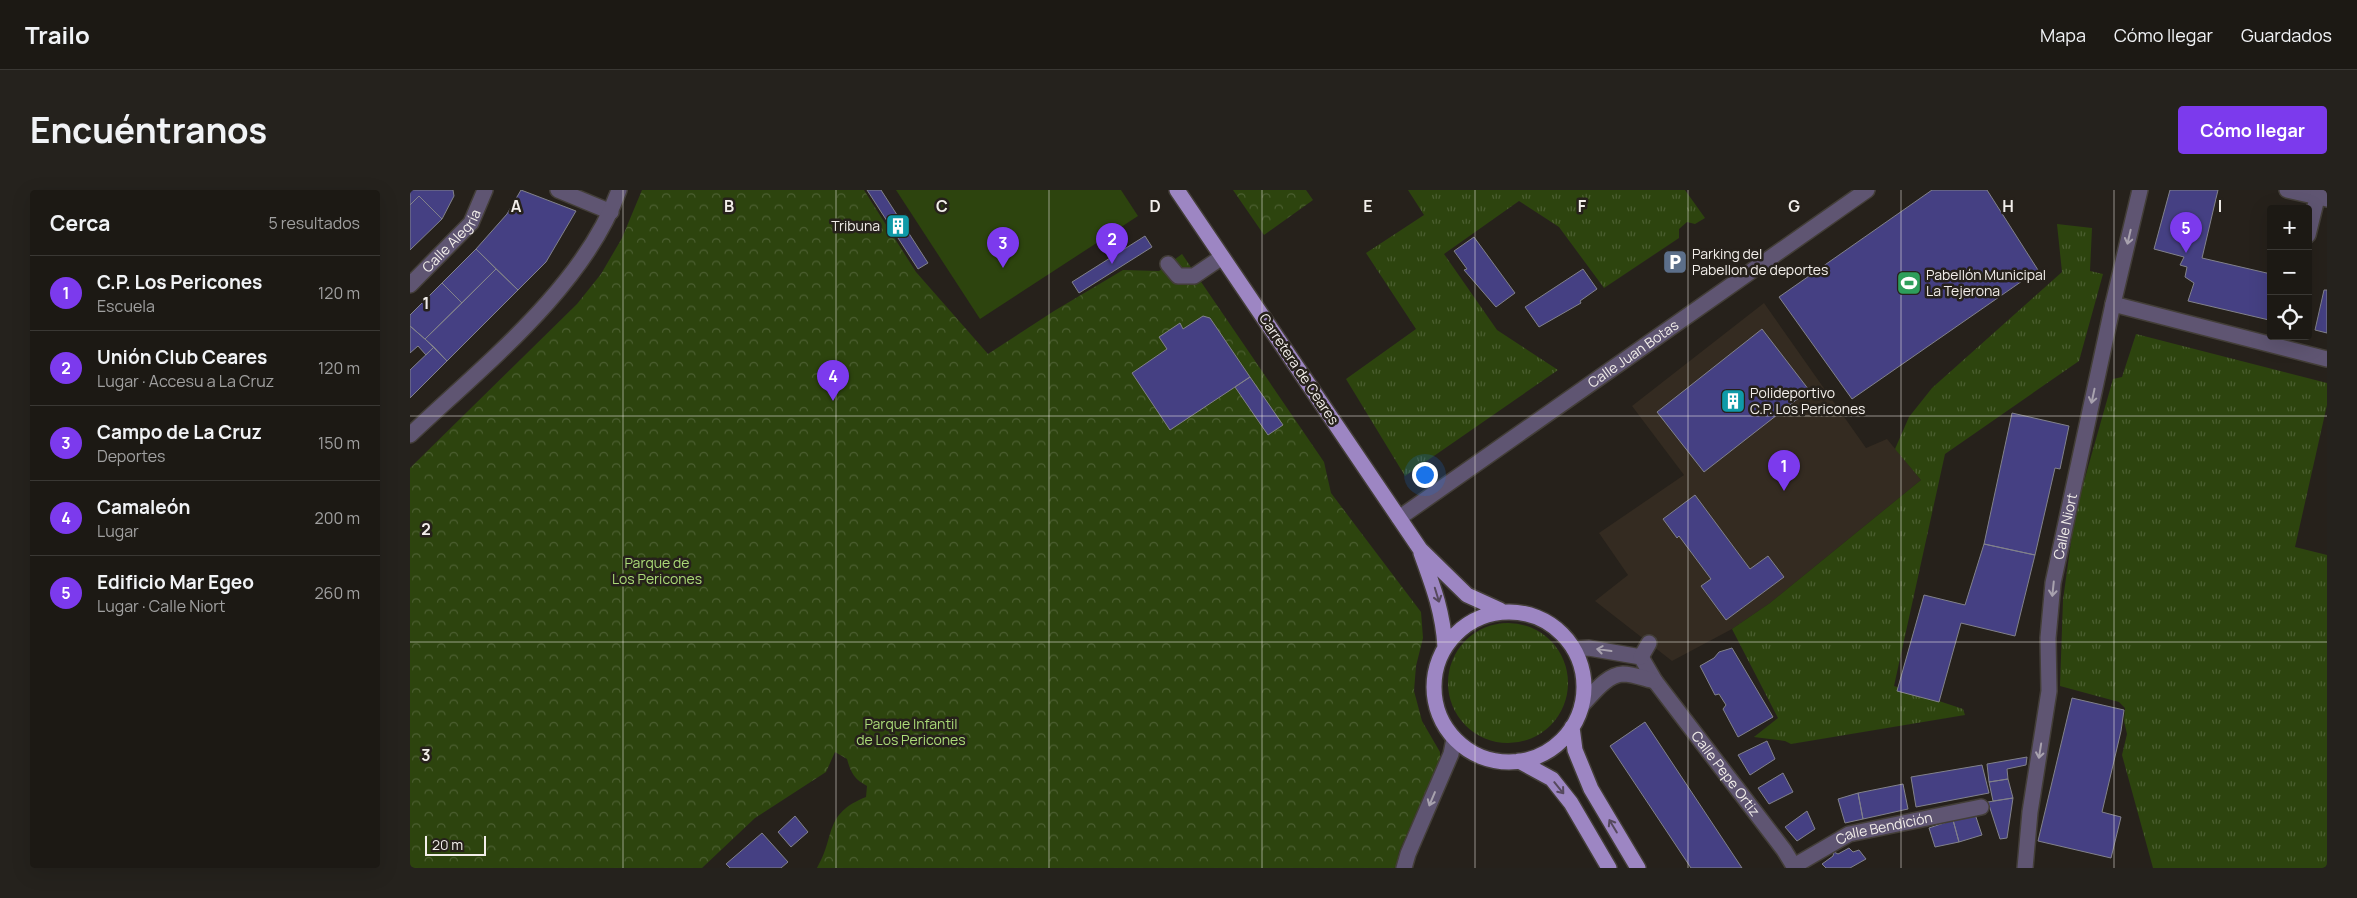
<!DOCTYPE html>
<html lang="es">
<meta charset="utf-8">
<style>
:root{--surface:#1c1914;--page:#25221d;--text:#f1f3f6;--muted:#a0a0a0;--line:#3a3834;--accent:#7c3aed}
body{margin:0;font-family:Manrope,sans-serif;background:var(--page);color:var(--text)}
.controls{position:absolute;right:15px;top:15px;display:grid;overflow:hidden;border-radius:5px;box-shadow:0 5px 20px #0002}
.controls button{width:45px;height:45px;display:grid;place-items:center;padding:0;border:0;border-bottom:1px solid var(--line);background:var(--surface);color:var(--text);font:25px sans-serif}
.scale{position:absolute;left:15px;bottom:12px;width:61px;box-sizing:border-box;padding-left:5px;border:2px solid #f2eeea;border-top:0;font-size:14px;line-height:18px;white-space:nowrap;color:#f2eeea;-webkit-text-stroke:4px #26211b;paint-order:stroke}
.you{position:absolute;left:1014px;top:284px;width:18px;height:18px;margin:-12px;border:4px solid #fff;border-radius:50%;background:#1a73e8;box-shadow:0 0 0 8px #1a73e833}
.badge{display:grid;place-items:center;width:32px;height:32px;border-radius:50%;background:var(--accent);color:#fff;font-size:16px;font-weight:700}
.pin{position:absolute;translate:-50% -41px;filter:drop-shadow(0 1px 2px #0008)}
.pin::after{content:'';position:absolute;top:26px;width:18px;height:15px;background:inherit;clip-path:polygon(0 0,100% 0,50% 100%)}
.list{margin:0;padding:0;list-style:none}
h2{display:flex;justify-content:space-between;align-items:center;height:65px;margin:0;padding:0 20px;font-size:21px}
h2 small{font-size:16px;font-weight:400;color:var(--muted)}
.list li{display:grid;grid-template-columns:32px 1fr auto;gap:15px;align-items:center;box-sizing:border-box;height:75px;padding:0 20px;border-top:1px solid var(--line)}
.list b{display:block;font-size:19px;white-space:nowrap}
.list p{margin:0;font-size:16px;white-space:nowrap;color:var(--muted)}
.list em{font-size:16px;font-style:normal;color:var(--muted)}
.icon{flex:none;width:28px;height:28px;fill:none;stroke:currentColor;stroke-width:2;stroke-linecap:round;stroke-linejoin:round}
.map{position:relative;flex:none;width:1917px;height:678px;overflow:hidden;border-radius:5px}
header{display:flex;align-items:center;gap:30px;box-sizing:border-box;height:70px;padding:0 25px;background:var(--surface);border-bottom:1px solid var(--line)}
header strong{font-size:24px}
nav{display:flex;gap:28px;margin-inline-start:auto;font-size:18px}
.intro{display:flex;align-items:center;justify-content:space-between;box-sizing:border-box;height:120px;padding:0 30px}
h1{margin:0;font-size:35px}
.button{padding:12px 22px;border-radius:5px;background:var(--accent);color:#fff;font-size:18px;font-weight:700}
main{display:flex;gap:30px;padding:0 30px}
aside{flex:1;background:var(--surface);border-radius:5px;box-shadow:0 5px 20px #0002}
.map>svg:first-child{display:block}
</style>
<header>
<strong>Trailo</strong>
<nav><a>Mapa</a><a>Cómo llegar</a><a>Guardados</a></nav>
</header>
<div class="intro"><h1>Encuéntranos</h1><a class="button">Cómo llegar</a></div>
<main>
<aside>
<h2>Cerca<small>5 resultados</small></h2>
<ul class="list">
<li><span class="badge">1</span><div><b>C.P. Los Pericones</b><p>Escuela</p></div><em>120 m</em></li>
<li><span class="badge">2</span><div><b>Unión Club Ceares</b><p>Lugar · Accesu a La Cruz</p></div><em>120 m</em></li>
<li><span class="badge">3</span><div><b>Campo de La Cruz</b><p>Deportes</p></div><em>150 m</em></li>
<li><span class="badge">4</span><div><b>Camaleón</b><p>Lugar</p></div><em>200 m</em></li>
<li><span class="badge">5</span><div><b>Edificio Mar Egeo</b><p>Lugar · Calle Niort</p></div><em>260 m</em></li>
</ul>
</aside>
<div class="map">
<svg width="1917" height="678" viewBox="0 0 1917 678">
<defs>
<pattern id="grass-tufts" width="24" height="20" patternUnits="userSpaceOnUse" patternTransform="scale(1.25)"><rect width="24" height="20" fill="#2d440e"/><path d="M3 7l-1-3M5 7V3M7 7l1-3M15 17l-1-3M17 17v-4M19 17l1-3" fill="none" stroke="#4c5f31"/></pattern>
<pattern id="forest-crowns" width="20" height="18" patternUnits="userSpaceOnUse" patternTransform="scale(1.25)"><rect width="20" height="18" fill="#2d440e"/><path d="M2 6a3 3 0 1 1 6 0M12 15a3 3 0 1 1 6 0" fill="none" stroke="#4c5f31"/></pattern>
</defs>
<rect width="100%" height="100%" fill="#26211b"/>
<path fill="#342b21" d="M1354 113 1456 258 1477 249 1511 290 1360 413 1322 439 1262 471 1185 411 1218 385 1189 343 1274 285 1222 216Z"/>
<path fill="url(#grass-tufts)" d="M998 0H1275L1295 28 1285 34 1277 32 1269 39V48L1194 98 1149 37 1109 11 1034 64 1087 140 1148 180 995 286 936 189 1006 139 956 63 1014 25Z
M1647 34 1682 38 1680 81 1693 84 1669 171 1535 264 1484 496 1553 519 1555 525 1381 554 1375 551 1344 547 1368 528 1322 439 1360 413 1511 290 1485 259 1499 227 1522 198 1652 82Z
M1726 144 1917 193V215L1885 357 1917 365V678H1743L1712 565 1717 544 1714 531 1715 518 1709 512 1650 496 1653 410 1665 323 1703 189 1712 187Z
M1038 493a60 60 0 1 1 120 0a60 60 0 1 1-120 0Z"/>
<path fill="url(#forest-crowns)" d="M232 0H454L506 82 578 164 644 121 713 80 749 81 772 64 914 272 921 303 1011 422 1013 448 1006 476 1004 501 1012 531 1030 562V569L989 662 986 678H407C426 646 413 624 456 607L457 596C444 589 441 583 437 569L425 562 416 582 345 628 292 678H0V278L167 114 191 84 212 48Z
M823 0H896L903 10 854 45Z"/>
<path fill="#2d440e" d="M486 0H711L728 26 570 129Z"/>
<path fill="#454083" stroke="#82828b" d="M0 0H43L44 6 32 29 9 6 0 15Z
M111 0 166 21 136 72 108 100 66 59 97 24Z
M457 0H471L518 73 508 79Z
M1522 0H1577L1628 80 1442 209 1369 107Z
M1760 0H1808L1792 68 1861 84 1859 130 1778 111 1784 93 1775 87 1777 77 1770 75 1774 67 1744 59Z
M9 6 32 29 0 60V15Z
M735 46 742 57 669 103 662 92Z
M1064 47 1105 103 1086 117 1054 80 1057 79 1044 61Z
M66 59 86 79 52 113 32 93Z
M86 79 108 100 37 171 15 149Z
M1173 79 1187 99 1170 111 1171 113 1129 137 1115 117Z
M32 93 52 113 15 149 0 136V125Z
M1914 100H1917V143L1905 140Z
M793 126 800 128 840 187 760 240 722 183 757 159 749 147 770 133 773 139Z
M0 136 24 157 16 165 8 156 0 163Z
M1352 139 1399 200 1294 282 1247 222Z
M24 157 37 171 0 208V180Z
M840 187 873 235 858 245 825 197Z
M1602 223 1659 236 1650 279 1645 278 1625 365 1574 354Z
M1285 305 1340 379 1358 366 1374 387 1316 430 1291 396 1301 389 1269 346 1267 348 1253 329Z
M1574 354 1625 365 1605 446 1551 433 1529 512 1487 501 1514 405 1555 415Z
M1322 458 1363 527 1328 547 1313 519 1316 515 1309 504 1305 505 1290 476 1304 468 1309 462Z
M1662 508 1714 520 1711 541 1692 622 1711 627 1701 668 1628 651Z
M1235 532 1332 678H1281L1200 556Z
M1357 551 1365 569 1340 585 1328 565Z
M1617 567 1616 575 1597 579 1598 589 1579 592 1577 574Z
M1572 575 1579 603 1506 617 1501 587Z
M1373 583 1383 602 1359 614 1348 598Z
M1598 589 1603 608 1583 611 1579 592Z
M1493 594 1498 619 1453 629 1448 603Z
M1448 603 1453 629 1435 633 1428 609Z
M1603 608 1597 648 1590 649 1578 612Z
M1397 621 1405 639 1387 651 1375 637Z
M1565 624 1572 645 1549 652 1543 630Z
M385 626 398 642 381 657 368 642Z
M1543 630 1549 652 1525 657 1519 638Z
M352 643 378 672 371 678H320L316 674Z
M1439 658 1443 662 1449 660 1456 669 1440 678H1416L1412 674 1423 666 1424 662 1428 664Z"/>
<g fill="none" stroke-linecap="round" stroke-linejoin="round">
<defs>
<g id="minor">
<path d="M148 0 201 22"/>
<path d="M1877 0 1917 9"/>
<path d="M1898 45 1909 0"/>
<path d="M758 74 768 86H784L812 67"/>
<path id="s1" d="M0 95 61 33 75 0"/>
<path d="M1703 114 1917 169"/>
<path d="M0 245C73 176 175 96 209 0"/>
<path id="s2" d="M989 328 1457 0"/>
<path id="s3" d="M1164 459 1179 458 1231 467 1245 491 1374 660 1385 678"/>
<path d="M1231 467 1239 453"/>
<path d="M1172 515C1183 504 1196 485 1213 484 1223 484 1236 489 1245 491"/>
<path id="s4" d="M1384 676 1439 644 1571 617"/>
<path d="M994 678 998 664 1041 564 1044 549"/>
<path id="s5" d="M1615 678 1620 622 1639 501 1638 448 1643 393 1703 114 1730 0"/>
</g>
<path id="major" d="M767 0 1010 359 1057 405 1090 420
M1011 363C1023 396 1033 422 1035 457
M1024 497a75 75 0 1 1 150 0a75 75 0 1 1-150 0Z
M1162 537 1165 560 1181 599 1228 678
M1109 571 1142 589 1161 613 1199 678"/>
</defs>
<use href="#minor" stroke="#433e38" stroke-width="18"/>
<use href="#major" stroke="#433e38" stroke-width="18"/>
<use href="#minor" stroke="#5f5572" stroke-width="15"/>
<use href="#major" stroke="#9d86c3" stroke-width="15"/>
</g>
<defs><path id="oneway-shaft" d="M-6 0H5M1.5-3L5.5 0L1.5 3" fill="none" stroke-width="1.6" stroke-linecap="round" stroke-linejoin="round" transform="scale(1.25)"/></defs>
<g stroke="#a8a2ae">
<use href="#oneway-shaft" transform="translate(1719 47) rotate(103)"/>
<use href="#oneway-shaft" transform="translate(1683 206) rotate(102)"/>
<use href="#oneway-shaft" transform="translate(1643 399) rotate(96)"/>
<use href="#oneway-shaft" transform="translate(1194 460) rotate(-172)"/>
<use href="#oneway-shaft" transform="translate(1630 561) rotate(99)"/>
<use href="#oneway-shaft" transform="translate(1022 609) rotate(113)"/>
</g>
<g stroke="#56495e">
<use href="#oneway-shaft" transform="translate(1027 405) rotate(73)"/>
<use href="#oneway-shaft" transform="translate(1149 598) rotate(51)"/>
<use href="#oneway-shaft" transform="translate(1203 636) rotate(-121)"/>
</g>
<path fill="none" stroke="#f2eeea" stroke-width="1" stroke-opacity="0.55" d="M213 0V678M426 0V678M639 0V678M852 0V678M1065 0V678M1278 0V678M1491 0V678M1704 0V678M0 226H1917M0 452H1917"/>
<defs>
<symbol id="building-square" viewBox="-11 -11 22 22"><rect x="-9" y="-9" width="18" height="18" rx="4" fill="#0f9aa8" stroke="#26211b"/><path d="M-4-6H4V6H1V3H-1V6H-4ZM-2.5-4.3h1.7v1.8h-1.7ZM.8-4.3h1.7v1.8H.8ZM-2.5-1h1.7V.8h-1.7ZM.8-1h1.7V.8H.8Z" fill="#fff"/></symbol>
<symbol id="parking-square" viewBox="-11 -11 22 22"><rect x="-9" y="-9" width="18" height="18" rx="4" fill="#5c6f8a" stroke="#26211b"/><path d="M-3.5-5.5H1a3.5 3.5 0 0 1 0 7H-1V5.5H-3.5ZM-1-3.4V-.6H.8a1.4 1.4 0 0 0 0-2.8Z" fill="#fff"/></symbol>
<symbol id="stadium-square" viewBox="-11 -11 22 22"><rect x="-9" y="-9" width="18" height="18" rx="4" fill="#2e9e5b" stroke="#26211b"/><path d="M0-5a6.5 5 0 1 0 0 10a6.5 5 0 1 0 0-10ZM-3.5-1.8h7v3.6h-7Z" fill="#fff"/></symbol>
</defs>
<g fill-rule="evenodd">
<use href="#building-square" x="474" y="22" width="28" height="28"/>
<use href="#parking-square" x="1251" y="58" width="28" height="28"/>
<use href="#stadium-square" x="1485" y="79" width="28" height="28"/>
<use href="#building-square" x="1309" y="197" width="28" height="28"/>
</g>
<g text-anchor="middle" stroke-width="5" stroke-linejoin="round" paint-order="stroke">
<g font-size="14" fill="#f2eeea" stroke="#26211b" text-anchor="start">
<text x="470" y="41" text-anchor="end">Tribuna</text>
<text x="1282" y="69">Parking del<tspan x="1282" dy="16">Pabellon de deportes</tspan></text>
<text x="1516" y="90">Pabellón Municipal<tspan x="1516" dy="16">La Tejerona</tspan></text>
<text x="1340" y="208">Polideportivo<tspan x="1340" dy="16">C.P. Los Pericones</tspan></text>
</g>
<g font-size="14" fill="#f2eeea" stroke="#26211b">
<text dy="5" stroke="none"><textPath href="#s1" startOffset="61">Calle Alegría</textPath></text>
<text dy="5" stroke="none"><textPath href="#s2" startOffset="286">Calle Juan Botas</textPath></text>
<text transform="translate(889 179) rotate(56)" y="5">Carretera de Ceares</text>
<text dy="5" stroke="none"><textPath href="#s5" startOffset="345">Calle Niort</textPath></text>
<text dy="5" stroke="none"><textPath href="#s3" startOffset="212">Calle Pepe Ortiz</textPath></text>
<text dy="5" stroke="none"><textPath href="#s4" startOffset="99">Calle Bendición</textPath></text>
</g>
<g font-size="14" fill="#abdb78" stroke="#26211b">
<text x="247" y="378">Parque de<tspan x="247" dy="16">Los Pericones</tspan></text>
<text x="501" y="539">Parque Infantil<tspan x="501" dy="16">de Los Pericones</tspan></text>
</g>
</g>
<g font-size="16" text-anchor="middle" font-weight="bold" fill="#f2eeea" stroke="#26211b" stroke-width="5" stroke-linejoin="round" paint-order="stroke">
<text x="106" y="22">A</text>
<text x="319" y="22">B</text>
<text x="532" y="22">C</text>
<text x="745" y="22">D</text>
<text x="958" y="22">E</text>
<text x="1172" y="22">F</text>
<text x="1384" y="22">G</text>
<text x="1598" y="22">H</text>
<text x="1810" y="22">I</text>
<text x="16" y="119">1</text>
<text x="16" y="345">2</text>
<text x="16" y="571">3</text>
</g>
</svg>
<div class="controls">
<button>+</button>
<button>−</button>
<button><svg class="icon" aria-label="locate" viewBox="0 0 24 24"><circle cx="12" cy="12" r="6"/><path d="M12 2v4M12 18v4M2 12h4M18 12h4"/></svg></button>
</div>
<div class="scale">20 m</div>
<div class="you"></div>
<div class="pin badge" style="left:1374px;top:301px">1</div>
<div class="pin badge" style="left:702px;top:74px">2</div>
<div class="pin badge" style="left:593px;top:78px">3</div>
<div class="pin badge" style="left:423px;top:211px">4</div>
<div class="pin badge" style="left:1776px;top:63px">5</div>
</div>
</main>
